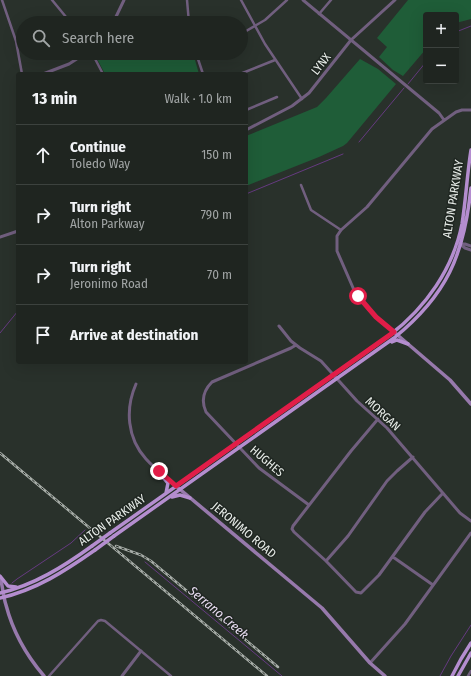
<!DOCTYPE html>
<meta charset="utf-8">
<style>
:root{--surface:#1f2520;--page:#272d29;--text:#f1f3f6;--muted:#a1a5a5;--line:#3c423e}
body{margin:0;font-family:"Fira Sans Condensed",sans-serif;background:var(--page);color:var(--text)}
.controls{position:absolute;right:12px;top:12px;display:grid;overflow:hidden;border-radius:4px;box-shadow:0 4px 16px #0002}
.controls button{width:36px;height:36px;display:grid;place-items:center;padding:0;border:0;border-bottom:1px solid var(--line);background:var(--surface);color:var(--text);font:20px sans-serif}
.stop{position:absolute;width:12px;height:12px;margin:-9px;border:3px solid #e11d48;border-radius:50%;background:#fff}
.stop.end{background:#e11d48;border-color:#fff;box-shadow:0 1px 4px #0008}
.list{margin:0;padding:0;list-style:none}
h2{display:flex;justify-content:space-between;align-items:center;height:52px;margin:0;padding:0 16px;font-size:17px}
h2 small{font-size:13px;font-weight:400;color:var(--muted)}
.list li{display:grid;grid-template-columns:26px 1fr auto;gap:12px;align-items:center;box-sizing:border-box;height:60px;padding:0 16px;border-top:1px solid var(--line)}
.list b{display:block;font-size:15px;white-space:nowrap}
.list p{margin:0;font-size:13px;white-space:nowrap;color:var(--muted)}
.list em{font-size:13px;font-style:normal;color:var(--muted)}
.icon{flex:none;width:22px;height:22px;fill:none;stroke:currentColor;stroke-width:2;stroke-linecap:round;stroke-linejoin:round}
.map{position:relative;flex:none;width:471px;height:676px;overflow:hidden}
.search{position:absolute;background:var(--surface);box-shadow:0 4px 16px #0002;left:16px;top:16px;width:232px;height:44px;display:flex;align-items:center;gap:10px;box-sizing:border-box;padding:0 14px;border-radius:22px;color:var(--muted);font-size:15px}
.panel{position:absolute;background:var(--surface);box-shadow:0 4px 16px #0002;left:16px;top:72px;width:232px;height:292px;border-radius:4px}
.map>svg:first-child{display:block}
</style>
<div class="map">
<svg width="471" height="676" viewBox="0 0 471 676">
<rect width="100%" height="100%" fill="#29312b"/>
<path fill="#1f5d38" d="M408 0H471V19L456 23V15H426V49L403 76 393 70 379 57 387 47 377 38Z
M94 53H193L199 74H105Z
M360 59 378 69 396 84 347 143 343 146 319 157 246 186V136L317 107 326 98Z"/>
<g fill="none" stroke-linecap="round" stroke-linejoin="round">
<path stroke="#653a80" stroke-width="1" d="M456 32 471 26
M408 84 426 62
M359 142 404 88
M246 194 343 154
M0 333 18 311
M145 562 282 676
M12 583 17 579 71 543 85 530
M440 676 451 656 471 625"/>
<path stroke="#715f7f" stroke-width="2.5" d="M2 0 16 41 22 74
M52 0 71 23
M187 0 189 23
M241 0 265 44 302 99
M319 14 331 0
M115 20 122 23
M241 34 265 20 287 0
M92 53 103 74
M196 53 203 74
M240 74 275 60
M246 110 277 97
M18 171V174
M301 185 311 210 341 230
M49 676 98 621 101 620 105 621 171 676
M468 676 471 671"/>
<path stroke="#715f7f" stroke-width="3" d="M303 0 439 113 444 120
M113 23 124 0
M43 74 69 64 86 53
M246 130 292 106 309 93 351 40 395 0
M0 237 18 231
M459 243 465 248 471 250
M461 244H465L471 246
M279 326 291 341 300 348 321 361 357 401 387 428 460 513 471 521
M394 332 370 311 354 290 337 251V236L341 230 367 207 432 129 456 112 462 110H471
M296 345 291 348 212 382C203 391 201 401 206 412L259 468 309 505
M136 384C125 409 127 438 146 459 155 469 166 477 176 486
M378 419 351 451 293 526 292 529 294 532 326 561 356 592 361 593 379 575 425 512 443 493
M393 557 433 585
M326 561 348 536 387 481 397 471 413 457
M370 663 405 624 471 533
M122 676 141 651"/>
<path stroke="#9779ac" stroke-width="3.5" d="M394 332 450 380 471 404
M176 486 322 608 370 663 385 676
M0 577C3 587 3 596 6 605 13 632 26 655 44 676"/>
<path stroke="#b48dcf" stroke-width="3.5" d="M392 342 397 340 408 344
M162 474V476L168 483 166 493
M172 497 180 495 190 498
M110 533 390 335C426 307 453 269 462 224 466 199 467 175 471 150
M114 536 394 338C447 295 464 255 471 188
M0 576 8 586 16 587
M0 593C34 585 63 567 92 546
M0 598C36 590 65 571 95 550
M452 676 461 659 471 643
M458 676 471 653"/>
<defs>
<path id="rail" d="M0 453 267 676
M116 546 141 555 151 561 278 667"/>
</defs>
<use href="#rail" stroke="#a8aea9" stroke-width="2.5"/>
<use href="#rail" stroke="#202722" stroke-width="1" stroke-dasharray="3" stroke-linecap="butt"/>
<path stroke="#b48dcf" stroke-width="3.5" d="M92 546 110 533
M95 550 114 536"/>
</g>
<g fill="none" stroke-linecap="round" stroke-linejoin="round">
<path stroke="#e11d48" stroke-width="5" d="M159 471 176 486 394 332 376 317 358 296"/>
</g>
<g text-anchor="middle" stroke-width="3" stroke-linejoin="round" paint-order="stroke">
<g font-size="12" fill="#e8ede9" stroke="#202722">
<text transform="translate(321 64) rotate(-52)" y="4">LYNX</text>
<text transform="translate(453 199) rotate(-81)" y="4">ALTON PARKWAY</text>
<text transform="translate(383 414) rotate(43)" y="4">MORGAN</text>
<text transform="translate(267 461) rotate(41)" y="4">HUGHES</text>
<text transform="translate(112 520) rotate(-35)" y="4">ALTON PARKWAY</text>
<text transform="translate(244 530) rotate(40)" y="4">JERONIMO ROAD</text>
</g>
<g font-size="13" font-style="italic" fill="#e9ddf2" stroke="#202722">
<text transform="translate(219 612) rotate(40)" y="5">Serrano Creek</text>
</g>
</g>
</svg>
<div class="controls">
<button>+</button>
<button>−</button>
</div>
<div class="stop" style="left:358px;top:296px"></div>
<div class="stop end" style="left:159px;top:471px"></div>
<div class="search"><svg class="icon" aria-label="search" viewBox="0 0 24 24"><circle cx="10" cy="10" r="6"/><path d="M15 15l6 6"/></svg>Search here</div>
<section class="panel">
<h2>13 min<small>Walk · 1.0 km</small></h2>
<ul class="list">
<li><svg class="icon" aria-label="ahead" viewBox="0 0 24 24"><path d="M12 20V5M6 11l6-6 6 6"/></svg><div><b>Continue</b><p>Toledo Way</p></div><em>150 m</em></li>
<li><svg class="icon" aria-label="right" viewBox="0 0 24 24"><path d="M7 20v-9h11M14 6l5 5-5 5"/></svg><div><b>Turn right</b><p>Alton Parkway</p></div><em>790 m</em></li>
<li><svg class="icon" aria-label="right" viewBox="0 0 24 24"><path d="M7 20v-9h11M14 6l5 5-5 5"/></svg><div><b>Turn right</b><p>Jeronimo Road</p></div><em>70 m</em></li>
<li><svg class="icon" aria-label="arrive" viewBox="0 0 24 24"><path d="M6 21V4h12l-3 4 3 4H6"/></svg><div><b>Arrive at destination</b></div></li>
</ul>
</section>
</div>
